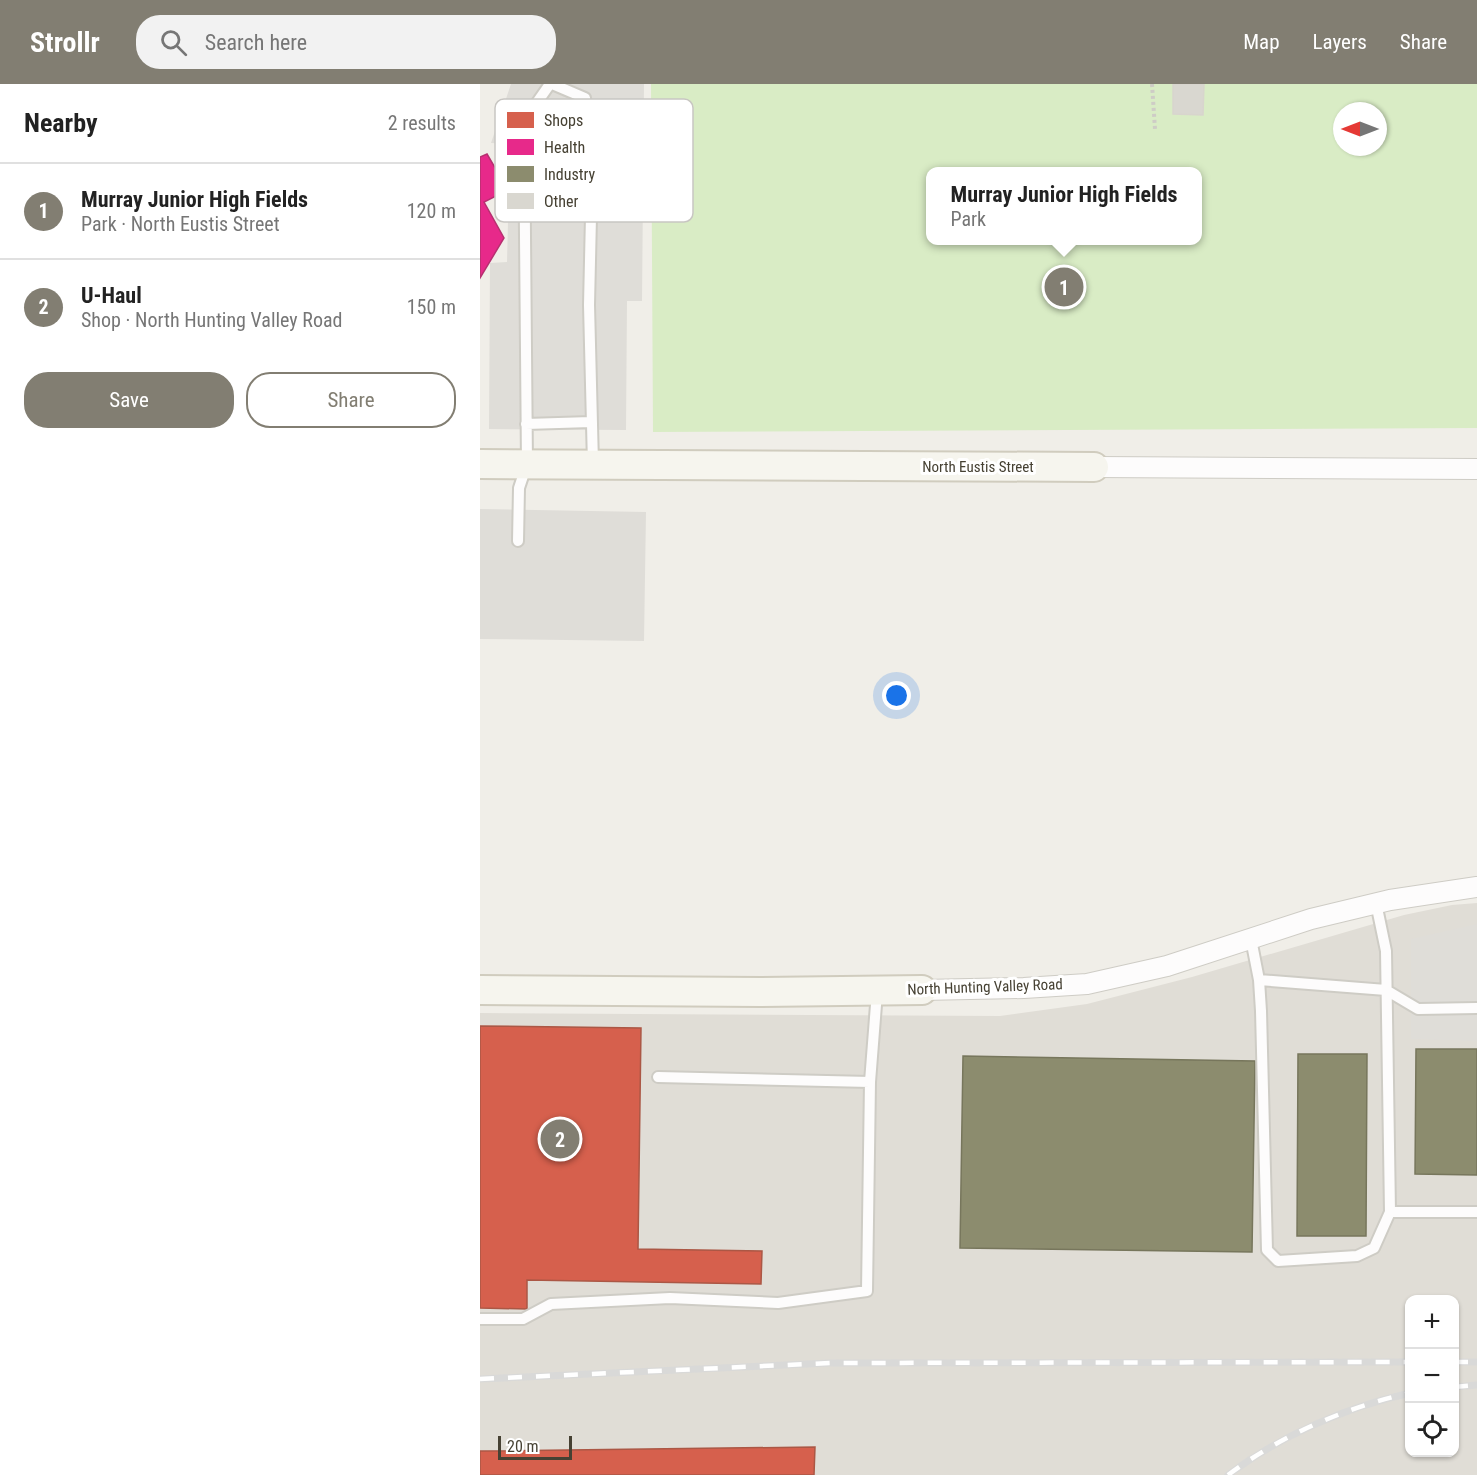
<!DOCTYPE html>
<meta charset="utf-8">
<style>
:root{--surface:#fff;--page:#f2f2f2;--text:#222;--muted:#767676;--line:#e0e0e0;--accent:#827e72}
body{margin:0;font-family:"Roboto Condensed",sans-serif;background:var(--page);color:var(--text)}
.controls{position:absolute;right:18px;bottom:18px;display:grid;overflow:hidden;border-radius:12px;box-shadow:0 2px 4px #0004}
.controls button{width:54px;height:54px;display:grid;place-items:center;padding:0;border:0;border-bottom:2px solid var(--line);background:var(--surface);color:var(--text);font:30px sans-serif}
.compass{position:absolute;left:853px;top:18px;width:54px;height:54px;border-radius:50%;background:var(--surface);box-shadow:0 2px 4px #0004;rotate:270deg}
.scale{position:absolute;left:18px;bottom:15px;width:74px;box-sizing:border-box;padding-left:6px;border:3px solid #464133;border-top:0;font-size:16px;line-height:21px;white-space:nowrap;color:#464133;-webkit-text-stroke:4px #fff;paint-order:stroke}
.you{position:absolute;left:417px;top:612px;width:21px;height:21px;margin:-15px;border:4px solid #fff;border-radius:50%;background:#1a73e8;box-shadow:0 0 0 9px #1a73e833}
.badge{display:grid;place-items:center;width:39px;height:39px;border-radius:50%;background:var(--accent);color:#fff;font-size:20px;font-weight:700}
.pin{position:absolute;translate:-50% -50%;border:3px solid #fff;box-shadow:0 2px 6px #0006}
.popup{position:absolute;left:446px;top:83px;width:276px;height:78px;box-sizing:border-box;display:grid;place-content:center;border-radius:12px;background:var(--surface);filter:drop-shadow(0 2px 4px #0005);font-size:20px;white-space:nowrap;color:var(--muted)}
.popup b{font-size:22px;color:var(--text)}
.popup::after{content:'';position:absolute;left:50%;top:100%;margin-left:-12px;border:12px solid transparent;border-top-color:var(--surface)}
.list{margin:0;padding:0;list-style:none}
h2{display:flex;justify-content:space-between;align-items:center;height:78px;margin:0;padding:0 24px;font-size:26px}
h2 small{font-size:20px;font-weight:400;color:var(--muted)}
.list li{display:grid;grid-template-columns:39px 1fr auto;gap:18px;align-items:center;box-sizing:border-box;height:96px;padding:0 24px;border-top:2px solid var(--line)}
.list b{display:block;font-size:22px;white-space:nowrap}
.list p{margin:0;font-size:20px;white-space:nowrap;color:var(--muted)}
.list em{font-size:20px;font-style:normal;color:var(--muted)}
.actions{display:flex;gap:12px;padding:18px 24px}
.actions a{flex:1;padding:14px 0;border:2px solid var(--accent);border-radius:24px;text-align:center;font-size:21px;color:var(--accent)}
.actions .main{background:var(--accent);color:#fff}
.icon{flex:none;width:33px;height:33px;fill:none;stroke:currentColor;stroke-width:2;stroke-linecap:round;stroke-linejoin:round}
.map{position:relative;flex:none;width:997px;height:1391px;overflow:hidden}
header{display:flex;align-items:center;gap:36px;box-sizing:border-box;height:84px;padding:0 30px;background:var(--accent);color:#fff}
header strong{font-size:28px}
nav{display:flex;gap:33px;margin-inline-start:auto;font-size:21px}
.search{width:420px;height:54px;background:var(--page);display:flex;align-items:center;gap:15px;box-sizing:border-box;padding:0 21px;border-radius:24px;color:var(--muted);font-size:22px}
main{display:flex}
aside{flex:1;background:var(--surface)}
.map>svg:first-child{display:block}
</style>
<header>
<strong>Strollr</strong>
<div class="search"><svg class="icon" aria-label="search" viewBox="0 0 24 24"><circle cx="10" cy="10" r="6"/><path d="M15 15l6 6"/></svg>Search here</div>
<nav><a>Map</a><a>Layers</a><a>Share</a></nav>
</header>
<main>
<aside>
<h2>Nearby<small>2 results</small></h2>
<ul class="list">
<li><span class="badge">1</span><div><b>Murray Junior High Fields</b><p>Park · North Eustis Street</p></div><em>120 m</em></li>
<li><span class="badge">2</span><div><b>U-Haul</b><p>Shop · North Hunting Valley Road</p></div><em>150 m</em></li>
</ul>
<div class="actions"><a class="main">Save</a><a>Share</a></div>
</aside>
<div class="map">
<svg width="997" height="1391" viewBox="0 0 997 1391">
<rect width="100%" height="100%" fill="#f0eee8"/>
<path fill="#e0ddd6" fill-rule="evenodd" d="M997 819V1391H0V929L520 932 607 920 712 893 924 831 972 821ZM930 1216H974V1368H930Z"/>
<path fill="#d9ecc5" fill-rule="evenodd" d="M171 0H997V344L173 348ZM862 27H898V63H862ZM450 88H718V156H450Z"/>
<path fill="#dfddd8" d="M31 0H164L162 217H147L146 346 9 345 10 179 27 178 30 60 11 59Z
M0 425 166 428 164 557 0 555Z
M997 840V957L931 955V855Z"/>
<path fill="#d6604d" stroke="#ab5745" stroke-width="1.5" d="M0 942 161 944 158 1165 282 1167 281 1200 47 1196V1225L0 1224Z
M335 1363 334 1391H0V1367Z"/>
<path fill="#e7298a" stroke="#b73070" stroke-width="1.5" d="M7 70 28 106 4 118 24 154 0 194V73Z"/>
<path fill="#8c8c6e" stroke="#77765c" stroke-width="1.5" d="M936 965H997V1091L935 1090Z
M818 970H887L886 1152H817Z
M483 972 775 977 772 1168 480 1164Z"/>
<path fill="#d9d7d0" stroke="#d8d5cd" stroke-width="1.5" d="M693 0H724L723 31 693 30Z"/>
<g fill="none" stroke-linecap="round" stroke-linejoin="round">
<defs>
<path id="lane" d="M72 0 105 14 112 88 109 221 113 380
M46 340 111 338
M38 457 39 404 47 380 44 37 70 0
M771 855 779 896 781 927 787 1166 798 1177 877 1172 894 1164 910 1128 906 867 896 819
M779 896 906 906 938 925 997 924
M178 993 390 998 397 908
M910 1128H997
M0 1235H43L71 1220 190 1214 298 1219 387 1207 390 998"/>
<path id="street" d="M614 383 997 385
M442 906 544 904 607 900 687 882 831 835 910 816 997 803"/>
<path id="secondary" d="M0 380 614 383
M0 906 280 908 442 906"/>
</defs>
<use href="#lane" stroke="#ceccc5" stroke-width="14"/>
<use href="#street" stroke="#ceccc5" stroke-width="22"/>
<use href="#secondary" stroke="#d0ccbe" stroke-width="32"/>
<path stroke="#ceccc6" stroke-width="4" stroke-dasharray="3 3" stroke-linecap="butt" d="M672 0 675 45"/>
<use href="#lane" stroke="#fdfcfc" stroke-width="10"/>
<use href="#street" stroke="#fdfcfc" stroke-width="20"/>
<use href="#secondary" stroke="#f6f5ee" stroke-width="28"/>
<defs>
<path id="rail" d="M974 1278H997
M0 1295 350 1279 930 1278
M974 1303 997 1301
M748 1391C800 1352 866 1323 930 1309"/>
</defs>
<use href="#rail" stroke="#d9d9d8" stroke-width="7"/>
<use href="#rail" stroke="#fff" stroke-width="4.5" stroke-dasharray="14" stroke-linecap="butt"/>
</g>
<g text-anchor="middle" stroke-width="6" stroke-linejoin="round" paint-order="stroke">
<g font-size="15" fill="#464133" stroke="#fff">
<text x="498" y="388">North Eustis Street</text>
<text transform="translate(505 903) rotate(-2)" y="5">North Hunting Valley Road</text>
</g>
</g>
<rect x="15" y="15" width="198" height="123" rx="9" fill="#fff" stroke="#c8c6c2" stroke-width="1.5"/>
<rect x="27" y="28" width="27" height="16" fill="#d6604d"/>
<rect x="27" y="55" width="27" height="16" fill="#e7298a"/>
<rect x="27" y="82" width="27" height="16" fill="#8c8c6e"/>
<rect x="27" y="109" width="27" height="16" fill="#d9d7d0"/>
<g font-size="16" fill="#464133">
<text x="64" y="42">Shops</text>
<text x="64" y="69">Health</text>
<text x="64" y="96">Industry</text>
<text x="64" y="123">Other</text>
</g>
</svg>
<div class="controls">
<button>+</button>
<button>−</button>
<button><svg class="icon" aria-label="locate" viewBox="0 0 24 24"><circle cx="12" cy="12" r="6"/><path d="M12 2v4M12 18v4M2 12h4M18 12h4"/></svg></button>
</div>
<svg class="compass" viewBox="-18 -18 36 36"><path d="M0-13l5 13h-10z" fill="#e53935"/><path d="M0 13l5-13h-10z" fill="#767676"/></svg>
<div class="scale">20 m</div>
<div class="you"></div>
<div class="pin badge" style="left:584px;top:203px">1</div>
<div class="popup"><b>Murray Junior High Fields</b>Park</div>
<div class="pin badge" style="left:80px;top:1055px">2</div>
</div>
</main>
